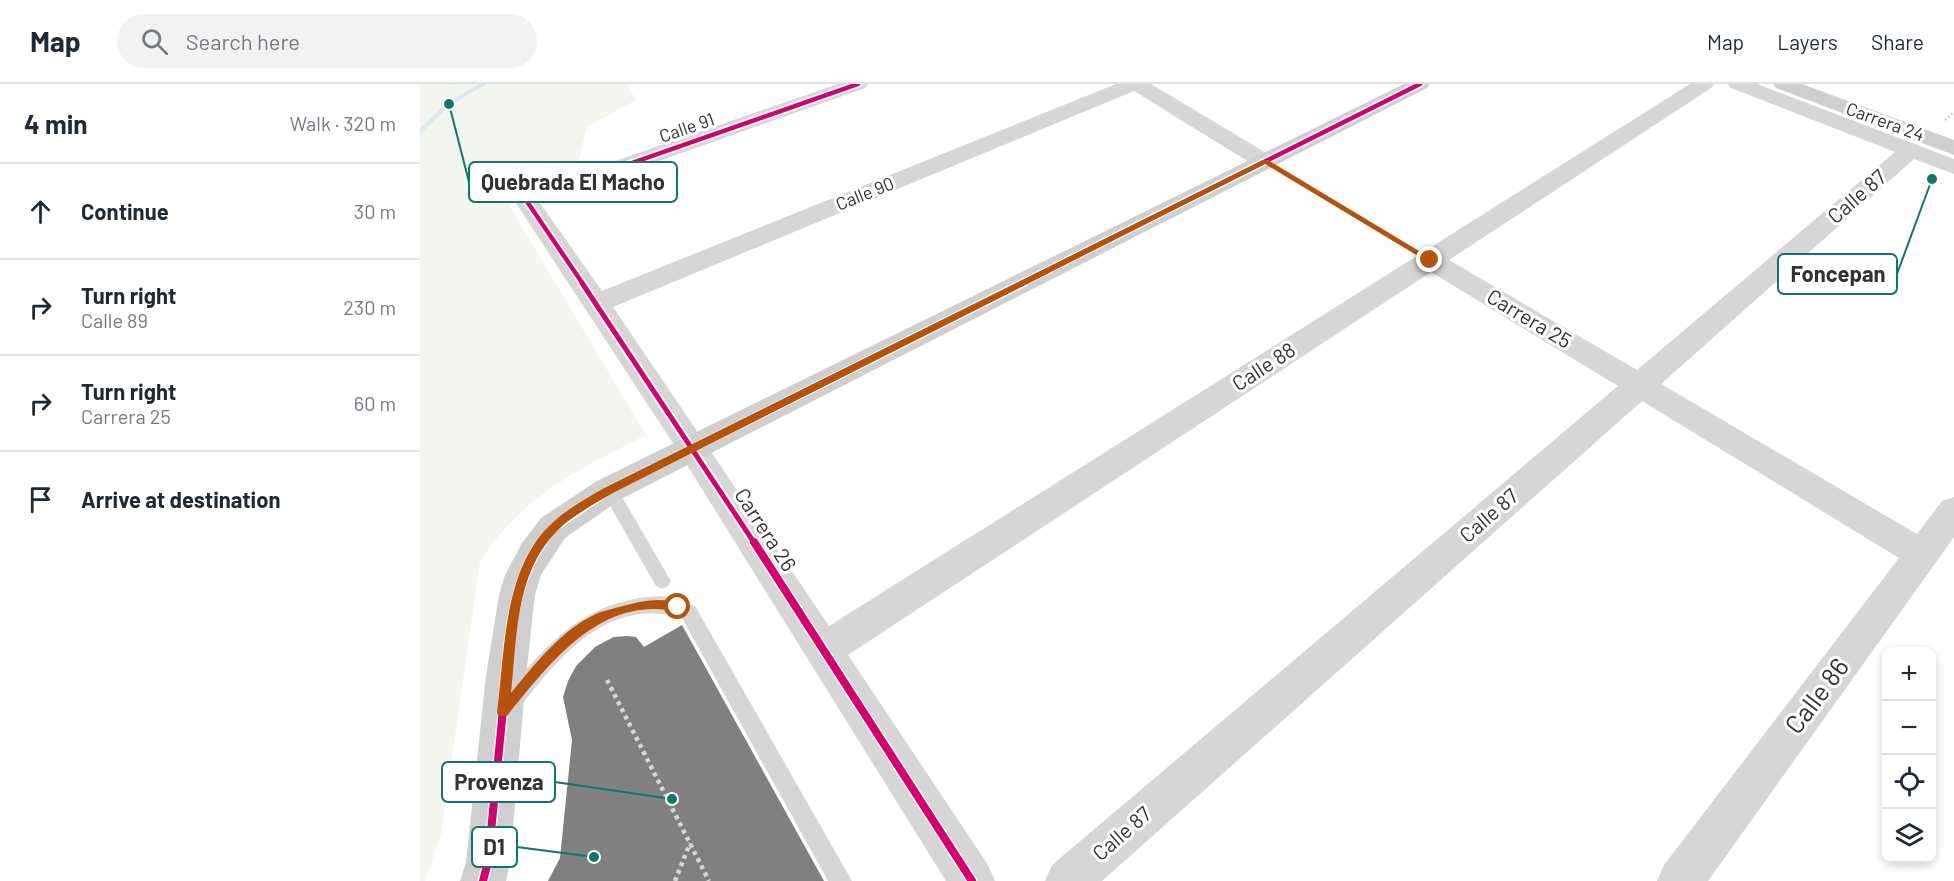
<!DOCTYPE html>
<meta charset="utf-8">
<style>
:root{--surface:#fff;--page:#f2f2f3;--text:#1f2937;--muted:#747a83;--line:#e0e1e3}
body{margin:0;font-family:Barlow,sans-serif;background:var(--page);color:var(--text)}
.controls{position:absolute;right:18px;bottom:18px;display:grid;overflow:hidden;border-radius:12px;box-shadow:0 3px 9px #0003}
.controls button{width:54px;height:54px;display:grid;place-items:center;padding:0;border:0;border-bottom:2px solid var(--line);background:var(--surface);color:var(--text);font:30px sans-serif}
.stop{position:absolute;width:18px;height:18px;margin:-14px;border:4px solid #b45309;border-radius:50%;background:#fff}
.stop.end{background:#b45309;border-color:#fff;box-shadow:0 2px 6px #0008}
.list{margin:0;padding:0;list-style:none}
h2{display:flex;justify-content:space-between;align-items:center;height:78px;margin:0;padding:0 24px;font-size:26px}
h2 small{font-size:20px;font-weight:400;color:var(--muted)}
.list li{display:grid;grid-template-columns:39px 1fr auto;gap:18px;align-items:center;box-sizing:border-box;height:96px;padding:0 24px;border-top:2px solid var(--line)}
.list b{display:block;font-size:22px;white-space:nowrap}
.list p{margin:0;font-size:20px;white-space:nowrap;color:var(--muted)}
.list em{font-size:20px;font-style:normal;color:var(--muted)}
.icon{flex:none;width:33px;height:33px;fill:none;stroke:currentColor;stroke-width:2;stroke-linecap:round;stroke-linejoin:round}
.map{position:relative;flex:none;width:1534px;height:797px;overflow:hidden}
header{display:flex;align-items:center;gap:36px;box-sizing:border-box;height:84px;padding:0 30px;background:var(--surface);border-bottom:2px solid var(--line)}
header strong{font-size:28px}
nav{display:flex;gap:33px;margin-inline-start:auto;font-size:21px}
.search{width:420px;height:54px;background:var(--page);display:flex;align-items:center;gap:15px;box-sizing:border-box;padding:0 21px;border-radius:33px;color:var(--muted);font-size:22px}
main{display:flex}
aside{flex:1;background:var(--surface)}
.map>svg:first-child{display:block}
</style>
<header>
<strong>Map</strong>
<div class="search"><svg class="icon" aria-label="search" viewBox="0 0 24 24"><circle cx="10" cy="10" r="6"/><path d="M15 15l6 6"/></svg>Search here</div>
<nav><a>Map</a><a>Layers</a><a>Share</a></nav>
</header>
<main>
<aside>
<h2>4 min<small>Walk · 320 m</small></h2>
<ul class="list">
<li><svg class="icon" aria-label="ahead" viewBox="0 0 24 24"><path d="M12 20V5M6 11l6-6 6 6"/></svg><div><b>Continue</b></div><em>30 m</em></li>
<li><svg class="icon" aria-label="right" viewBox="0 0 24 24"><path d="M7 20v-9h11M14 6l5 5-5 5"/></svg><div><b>Turn right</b><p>Calle 89</p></div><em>230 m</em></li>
<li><svg class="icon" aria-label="right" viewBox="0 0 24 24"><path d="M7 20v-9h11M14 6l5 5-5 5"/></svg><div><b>Turn right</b><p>Carrera 25</p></div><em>60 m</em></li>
<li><svg class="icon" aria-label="arrive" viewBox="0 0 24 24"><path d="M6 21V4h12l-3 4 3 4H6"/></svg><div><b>Arrive at destination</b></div></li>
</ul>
</aside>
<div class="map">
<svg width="1534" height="797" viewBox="0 0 1534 797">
<rect width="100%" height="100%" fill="#fff"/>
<path fill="#f2f6ee" d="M0 0H207L216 16 167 43 155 91 86 116 226 351C158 386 104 410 60 477L21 750 5 797H0Z"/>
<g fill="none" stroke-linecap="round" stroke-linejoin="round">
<path fill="#dce9f3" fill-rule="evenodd" d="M59 0H67L31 21 0 50V44L27 19Z"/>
</g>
<path fill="#808080" d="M262 541 404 797H128L140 774 152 656 143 613 148 597 156 582 175 563 184 558 194 553 207 552 216 553 224 563Z"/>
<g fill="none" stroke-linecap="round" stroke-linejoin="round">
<path stroke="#d6d6d6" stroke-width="3" stroke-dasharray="2 2" stroke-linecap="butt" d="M1525 36 1534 28
M872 93 984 160"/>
<path stroke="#d6d6d6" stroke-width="4.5" stroke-dasharray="4 4" stroke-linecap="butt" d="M187 596 289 797
M255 797 270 759"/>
<path fill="#d6d6d6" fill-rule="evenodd" d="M189 399 195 401 248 492 251 497 248 502 242 505 236 502 181 406 183 401Z
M241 512 275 522 432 797H408L262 534C188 513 142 570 100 623L93 625 86 623 83 616C89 602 101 591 111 580 148 539 185 514 241 512Z"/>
<path fill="#d6d6d6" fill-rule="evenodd" d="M418 0H448L445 4 120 119 182 207 696 0H731L853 73 857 78 853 83 845 85 837 83 714 7 193 223 409 542 1270 0H1294L1291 4 1029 176 1217 286 1475 68 1311 4 1308 0H1337L1534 75V90L1494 75 1241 300 1497 450 1522 417 1534 413V453L1288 797H1237L1244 781 1479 474 1222 317 682 797H625L632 781 1198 302 1011 188 428 571 568 781 575 797H526L262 373 94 116 97 111Z"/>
<path fill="#cfcfcf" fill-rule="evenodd" d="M984 0H1010L1007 4 201 415 145 454 121 491 115 511 106 592 90 778 86 797H40L46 778 66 592 79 511 85 491 102 459 121 434 177 397Z
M1353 0H1382L1534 56V71L1356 4Z"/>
<defs>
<path id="cycleway-far2" d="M163 200 106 116 438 0
M600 200 1000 0"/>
<path id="cycleway-far1" d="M162 199 335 460
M121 460 133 444 189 406 603 199"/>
<path id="cycleway" d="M334 458 552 797
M63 797 68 778C73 731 77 683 82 636 87 581 88 503 122 458"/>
</defs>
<use href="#cycleway-far2" stroke="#fff" stroke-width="8"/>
<use href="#cycleway-far1" stroke="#fff" stroke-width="9"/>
<use href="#cycleway" stroke="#fff" stroke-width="11"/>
<use href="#cycleway-far2" stroke="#d6006c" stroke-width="4.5"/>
<use href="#cycleway-far1" stroke="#d6006c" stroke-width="5"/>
<use href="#cycleway" stroke="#d6006c" stroke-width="8"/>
</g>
<path fill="#b45309" d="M843 76H848L1014 176 1008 178 845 80 193 409C174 420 151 432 136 448 95 490 97 554 91 609 115 580 141 546 176 530 185 526 197 524 207 521 225 516 243 513 262 520L263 523 258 528C181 510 129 580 87 632H78L77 628C85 567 83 488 129 442 145 426 167 414 186 403Z"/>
<g text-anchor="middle" stroke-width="6" stroke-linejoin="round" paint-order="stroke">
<g font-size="18" fill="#323232" stroke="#fff">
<text transform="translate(1465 38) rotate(20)" y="6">Carrera 24</text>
<text transform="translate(267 44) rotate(-19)" y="6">Calle 91</text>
<text transform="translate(445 110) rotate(-22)" y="6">Calle 90</text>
</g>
<g font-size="21" fill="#323232" stroke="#fff">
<text transform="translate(1437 113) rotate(-41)" y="7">Calle 87</text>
<text transform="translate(1109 235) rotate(31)" y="7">Carrera 25</text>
<text transform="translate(844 283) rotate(-33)" y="7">Calle 88</text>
<text transform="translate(1069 432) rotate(-41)" y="7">Calle 87</text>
<text transform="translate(345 446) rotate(57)" y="7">Carrera 26</text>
<text transform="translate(702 750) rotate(-41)" y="7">Calle 87</text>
</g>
<g font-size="26" fill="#323232" stroke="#fff">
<text transform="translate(1397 612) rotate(-53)" y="9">Calle 86</text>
</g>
</g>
<path fill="none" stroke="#0f766e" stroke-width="2" d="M29 20L49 98M1512 95L1477 190M252 715L135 698M174 773L97 763"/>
<g fill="#0f766e" stroke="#fff" stroke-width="2">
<circle cx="29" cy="20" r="6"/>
<circle cx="1512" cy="95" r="6"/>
<circle cx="252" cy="715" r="6"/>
<circle cx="174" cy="773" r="6"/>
</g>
<g fill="#fff" stroke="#0f766e" stroke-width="2">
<rect x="49" y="78" width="208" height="40" rx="6"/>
<rect x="1358" y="170" width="119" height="40" rx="6"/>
<rect x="22" y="678" width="113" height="40" rx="6"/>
<rect x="52" y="743" width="45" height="40" rx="6"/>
</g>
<g font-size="22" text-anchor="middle" font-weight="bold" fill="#323232">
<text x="153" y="106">Quebrada El Macho</text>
<text x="1418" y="198">Foncepan</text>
<text x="79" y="706">Provenza</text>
<text x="74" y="771">D1</text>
</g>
</svg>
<div class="controls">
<button>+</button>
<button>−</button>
<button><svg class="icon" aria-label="locate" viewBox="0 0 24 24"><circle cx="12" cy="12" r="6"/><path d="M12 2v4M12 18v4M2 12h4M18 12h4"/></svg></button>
<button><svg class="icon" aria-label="layers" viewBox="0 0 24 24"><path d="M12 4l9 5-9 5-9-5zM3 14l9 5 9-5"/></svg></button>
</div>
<div class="stop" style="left:258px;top:523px"></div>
<div class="stop end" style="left:1010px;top:176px"></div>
</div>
</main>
